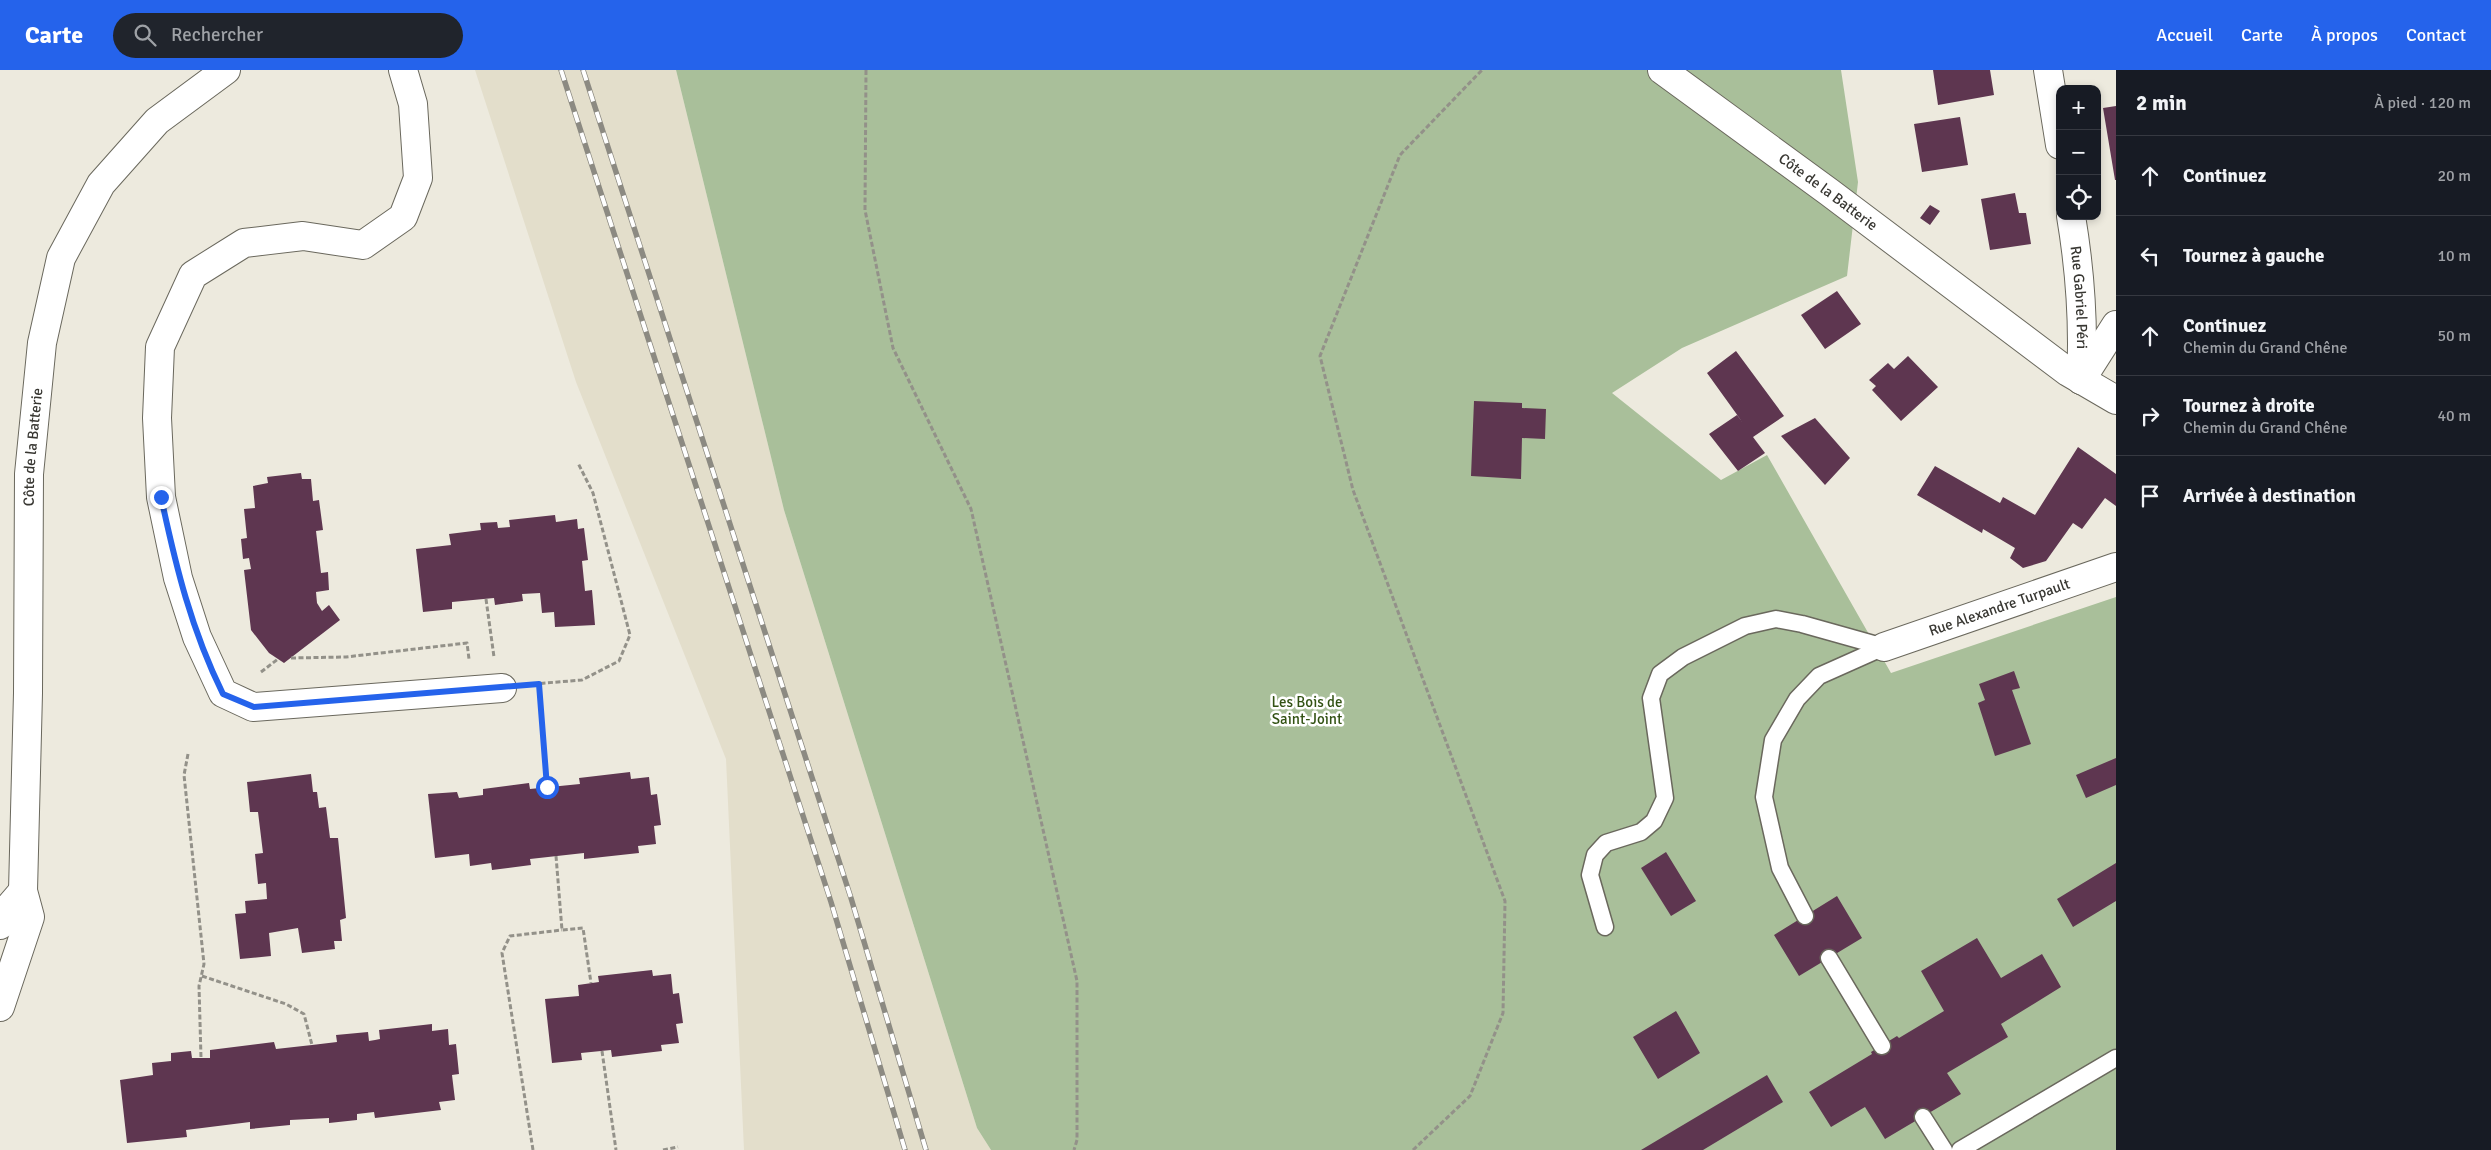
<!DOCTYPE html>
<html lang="fr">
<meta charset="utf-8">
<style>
:root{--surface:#171b24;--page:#20242c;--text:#f1f3f6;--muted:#9ea1a6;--line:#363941;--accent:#2563eb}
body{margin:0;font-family:Signika,sans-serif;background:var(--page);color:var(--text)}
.controls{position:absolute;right:15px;top:15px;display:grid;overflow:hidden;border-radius:10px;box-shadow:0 2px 8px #0003}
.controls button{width:45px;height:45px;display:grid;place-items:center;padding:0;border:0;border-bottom:1px solid var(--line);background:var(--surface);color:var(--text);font:25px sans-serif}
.stop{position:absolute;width:15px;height:15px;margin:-11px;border:4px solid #2563eb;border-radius:50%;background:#fff}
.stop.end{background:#2563eb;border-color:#fff;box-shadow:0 1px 5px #0008}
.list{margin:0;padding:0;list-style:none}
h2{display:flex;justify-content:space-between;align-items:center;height:65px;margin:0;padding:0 20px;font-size:21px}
h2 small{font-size:16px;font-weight:400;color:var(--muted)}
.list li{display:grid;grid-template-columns:32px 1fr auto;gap:15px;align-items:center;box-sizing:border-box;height:80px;padding:0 20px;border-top:1px solid var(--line)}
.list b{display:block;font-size:19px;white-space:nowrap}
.list p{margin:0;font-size:16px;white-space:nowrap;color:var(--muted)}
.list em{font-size:16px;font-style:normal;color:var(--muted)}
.icon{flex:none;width:28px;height:28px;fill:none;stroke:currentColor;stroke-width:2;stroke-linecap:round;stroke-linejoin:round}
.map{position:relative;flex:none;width:2116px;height:1080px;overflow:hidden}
header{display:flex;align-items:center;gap:30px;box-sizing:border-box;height:70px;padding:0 25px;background:var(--accent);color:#fff}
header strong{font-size:24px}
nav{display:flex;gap:28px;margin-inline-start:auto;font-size:18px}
.search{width:350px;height:45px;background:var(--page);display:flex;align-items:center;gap:12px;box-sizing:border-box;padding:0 18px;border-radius:28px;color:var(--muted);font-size:19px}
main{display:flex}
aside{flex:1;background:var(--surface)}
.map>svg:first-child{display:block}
</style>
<header>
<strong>Carte</strong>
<div class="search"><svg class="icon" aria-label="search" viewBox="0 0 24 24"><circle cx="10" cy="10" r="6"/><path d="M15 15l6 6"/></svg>Rechercher</div>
<nav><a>Accueil</a><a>Carte</a><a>À propos</a><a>Contact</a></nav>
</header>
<main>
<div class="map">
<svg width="2116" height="1080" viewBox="0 0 2116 1080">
<rect width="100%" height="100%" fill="#edeade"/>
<path fill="#e3decb" d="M475 0H676L784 440 977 1058 991 1080H744L726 689 576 312Z"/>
<path fill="#a9bf9a" d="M676 0H1841L1858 112 1847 206 1682 278 1612 323 1721 410 1767 385 1891 603 2116 527V1080H991L977 1058 784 440Z"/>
<path fill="#5e3650" d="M1933 0H1990L1994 25 1938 35Z
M2116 36V110H2115L2103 38Z
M1960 47 1968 95 1922 102 1914 54Z
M2015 123 2019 143H2026L2031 174 1990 180 1981 129Z
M1930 135 1940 141 1930 155 1920 148Z
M1837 221 1861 254 1825 279 1801 245Z
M1736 281 1784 346 1753 367 1765 383 1738 401 1709 364 1737 345 1743 353 1707 303Z
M1908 286 1938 317 1901 351 1872 320 1876 316 1869 310 1888 293 1894 299Z
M1474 331 1522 333V338L1546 339 1545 369 1522 368 1521 409 1471 406Z
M1815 348 1850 388 1825 415 1781 366Z
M2078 377 2116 404V436L2105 428 2082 459 2073 453 2046 491 2023 498 2010 488 2015 478 1983 459 1982 463 1917 425 1935 396 2000 433 2003 427 2035 445Z
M301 403 302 409H311L313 431 319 430 323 460 316 461 321 503 328 502 329 520 316 522 317 533 322 541 329 535 340 550 284 593 269 583 251 560 244 500 251 499 249 488 243 489 241 469 247 468 244 439 255 438 253 416 268 413 267 407Z
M555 445 556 452 577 449 578 459 584 458 588 490 582 491 585 521 592 520 595 555 555 557 554 542 542 543 540 523 522 524 523 531 495 535 494 528 452 532V539L423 542 416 479 451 475 449 464 481 460 480 453 497 452 498 458 510 457 509 450Z
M2014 601 2020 618 2012 620 2031 674 1995 686 1978 633 1985 630 1979 614Z
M2116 688V715L2086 728 2076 705Z
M630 702 631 709 649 707 651 725 657 724 661 755 654 756 656 774 638 776 639 783 584 789V783L530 789 531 795 492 800 491 793 470 796 469 784 435 788 428 724 457 722 459 728 483 725V719L529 713 530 719 580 714 579 708Z
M311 704 313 722H317L319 738 326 737 330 768H338L346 848 340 850 342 871H334L335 879 302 883 298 858 269 863 271 886 240 889 235 844 246 843 245 831 267 829 266 813 258 814 255 784 263 783 258 742H250L247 712Z
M1666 782 1696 831 1671 846 1641 798Z
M2116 793V831L2073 857 2057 829Z
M1837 826 1862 868 1799 906 1774 865Z
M1977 868 2001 908 2042 884 2061 917 2001 954 2008 967 1947 1003 1961 1024 1885 1069 1865 1037 1831 1057 1809 1022 1872 984 1871 982 1897 966 1899 968 1944 941 1921 901Z
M652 900 653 906 671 904 673 924 679 923 683 953 676 954 679 973 661 975 662 981 612 987 611 980 581 983 582 990 552 993 545 929 579 926 578 915 599 912 598 906Z
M1676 941 1700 983 1658 1009 1633 967Z
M432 954V961L448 959 449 975 456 974 459 1004 452 1005 455 1030 439 1032 441 1040 375 1048 374 1042 357 1044V1050L329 1053V1048L290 1050V1055L250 1059V1052L186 1060 187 1067 127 1073 120 1010 153 1005 152 993 171 991V983L191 981 192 988H210V980L274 972 276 979 312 975 337 972 336 965 368 962 369 971 375 970 380 969 379 960Z
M1767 1005 1783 1032 1703 1080H1641Z"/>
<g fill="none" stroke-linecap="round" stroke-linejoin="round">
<defs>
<path id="service" d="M1805 846 1780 798 1764 727 1773 670 1797 629 1819 606 1884 577
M1605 857 1590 805 1595 785 1606 773 1641 762 1654 751 1665 728 1651 628 1660 604 1683 587 1745 556 1776 549 1802 554 1884 577
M1829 888 1882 976
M1923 1047 1944 1080
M1960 1080 2116 988"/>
<g id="minor">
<path d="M403 0 413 34 418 108 403 147 363 175 303 166 244 173 193 205 160 277 157 348 161 427 178 508 197 567 223 623 253 637 502 618"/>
<path d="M2048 0 2060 75"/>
<path id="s1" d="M2071 146C2080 200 2084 256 2081 310"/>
<path d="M2081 310 2116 255"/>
<path id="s2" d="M1884 577 2116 497"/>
</g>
<g id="secondary">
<path id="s3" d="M1662 0 1829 122 2068 302 2116 330"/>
<path d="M0 855 4 843 23 821"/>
<path id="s4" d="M0 937 30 847 23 821 28 623 29 404 42 273 61 188 101 114 157 51 226 0"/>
</g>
</defs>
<use href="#service" stroke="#6a685d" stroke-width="19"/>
<use href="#minor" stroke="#6a685d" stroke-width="30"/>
<use href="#secondary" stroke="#6a685d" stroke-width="30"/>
<path stroke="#939189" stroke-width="3" stroke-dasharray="5 2.5" stroke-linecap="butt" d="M866 0 865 140 893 278 971 439 1077 911V1070L1074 1080
M486 529 494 587
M291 588 346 587 467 573 469 589
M261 602 278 589
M539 613 547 717
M533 614 582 610 619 591 630 565 593 423 578 393
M188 684 184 705 204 894 199 916 201 988
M556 786 562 860 583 858 591 913
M202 906 286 934 304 944 312 975
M602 981 616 1080
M533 1080 502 883 510 866 562 860
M663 1080 678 1077
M1413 1080 1470 1026 1503 943 1505 831 1353 420 1320 286 1400 85 1482 0"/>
<use href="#service" stroke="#fff" stroke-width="16"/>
<use href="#minor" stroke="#fff" stroke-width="28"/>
<use href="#secondary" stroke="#fff" stroke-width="28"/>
<defs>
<path id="rail" d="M561 0 831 832 905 1080
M583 0 851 828 926 1080"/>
</defs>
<use href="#rail" stroke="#8c8a82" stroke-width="5.5"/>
<use href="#rail" stroke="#fff" stroke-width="4" stroke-dasharray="11" stroke-linecap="butt"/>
</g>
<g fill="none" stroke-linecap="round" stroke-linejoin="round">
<path stroke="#2563eb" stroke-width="6" d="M161 427C176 497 191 559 223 624L254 637 539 614 547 717"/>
</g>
<g text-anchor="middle" stroke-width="5" stroke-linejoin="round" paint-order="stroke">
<g font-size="15" fill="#383732" stroke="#fff">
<text dy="5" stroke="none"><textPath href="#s3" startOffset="206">Côte de la Batterie</textPath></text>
<text dy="5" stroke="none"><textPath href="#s1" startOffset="82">Rue Gabriel Péri</textPath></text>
<text dy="5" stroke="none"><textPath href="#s4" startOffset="566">Côte de la Batterie</textPath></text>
<text dy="5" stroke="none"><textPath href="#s2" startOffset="122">Rue Alexandre Turpault</textPath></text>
</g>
<g font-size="15" fill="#325213" stroke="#fff">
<text x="1307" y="637">Les Bois de<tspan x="1307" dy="17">Saint-Joint</tspan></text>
</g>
</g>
</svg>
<div class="controls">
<button>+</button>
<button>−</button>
<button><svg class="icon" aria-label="locate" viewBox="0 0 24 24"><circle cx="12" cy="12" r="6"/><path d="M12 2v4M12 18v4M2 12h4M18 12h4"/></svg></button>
</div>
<div class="stop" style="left:547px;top:717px"></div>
<div class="stop end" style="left:161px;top:427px"></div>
</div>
<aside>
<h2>2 min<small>À pied · 120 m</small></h2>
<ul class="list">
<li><svg class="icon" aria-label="ahead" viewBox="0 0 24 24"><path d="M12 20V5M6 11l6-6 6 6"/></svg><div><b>Continuez</b></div><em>20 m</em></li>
<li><svg class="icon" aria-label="left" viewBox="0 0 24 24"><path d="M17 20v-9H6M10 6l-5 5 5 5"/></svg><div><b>Tournez à gauche</b></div><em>10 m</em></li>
<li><svg class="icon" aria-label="ahead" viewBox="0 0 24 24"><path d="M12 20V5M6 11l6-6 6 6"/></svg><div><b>Continuez</b><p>Chemin du Grand Chêne</p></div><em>50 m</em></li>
<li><svg class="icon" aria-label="right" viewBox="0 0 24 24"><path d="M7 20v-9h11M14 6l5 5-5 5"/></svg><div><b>Tournez à droite</b><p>Chemin du Grand Chêne</p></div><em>40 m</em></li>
<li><svg class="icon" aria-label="arrive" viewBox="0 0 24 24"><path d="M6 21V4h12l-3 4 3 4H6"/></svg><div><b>Arrivée à destination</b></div></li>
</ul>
</aside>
</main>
